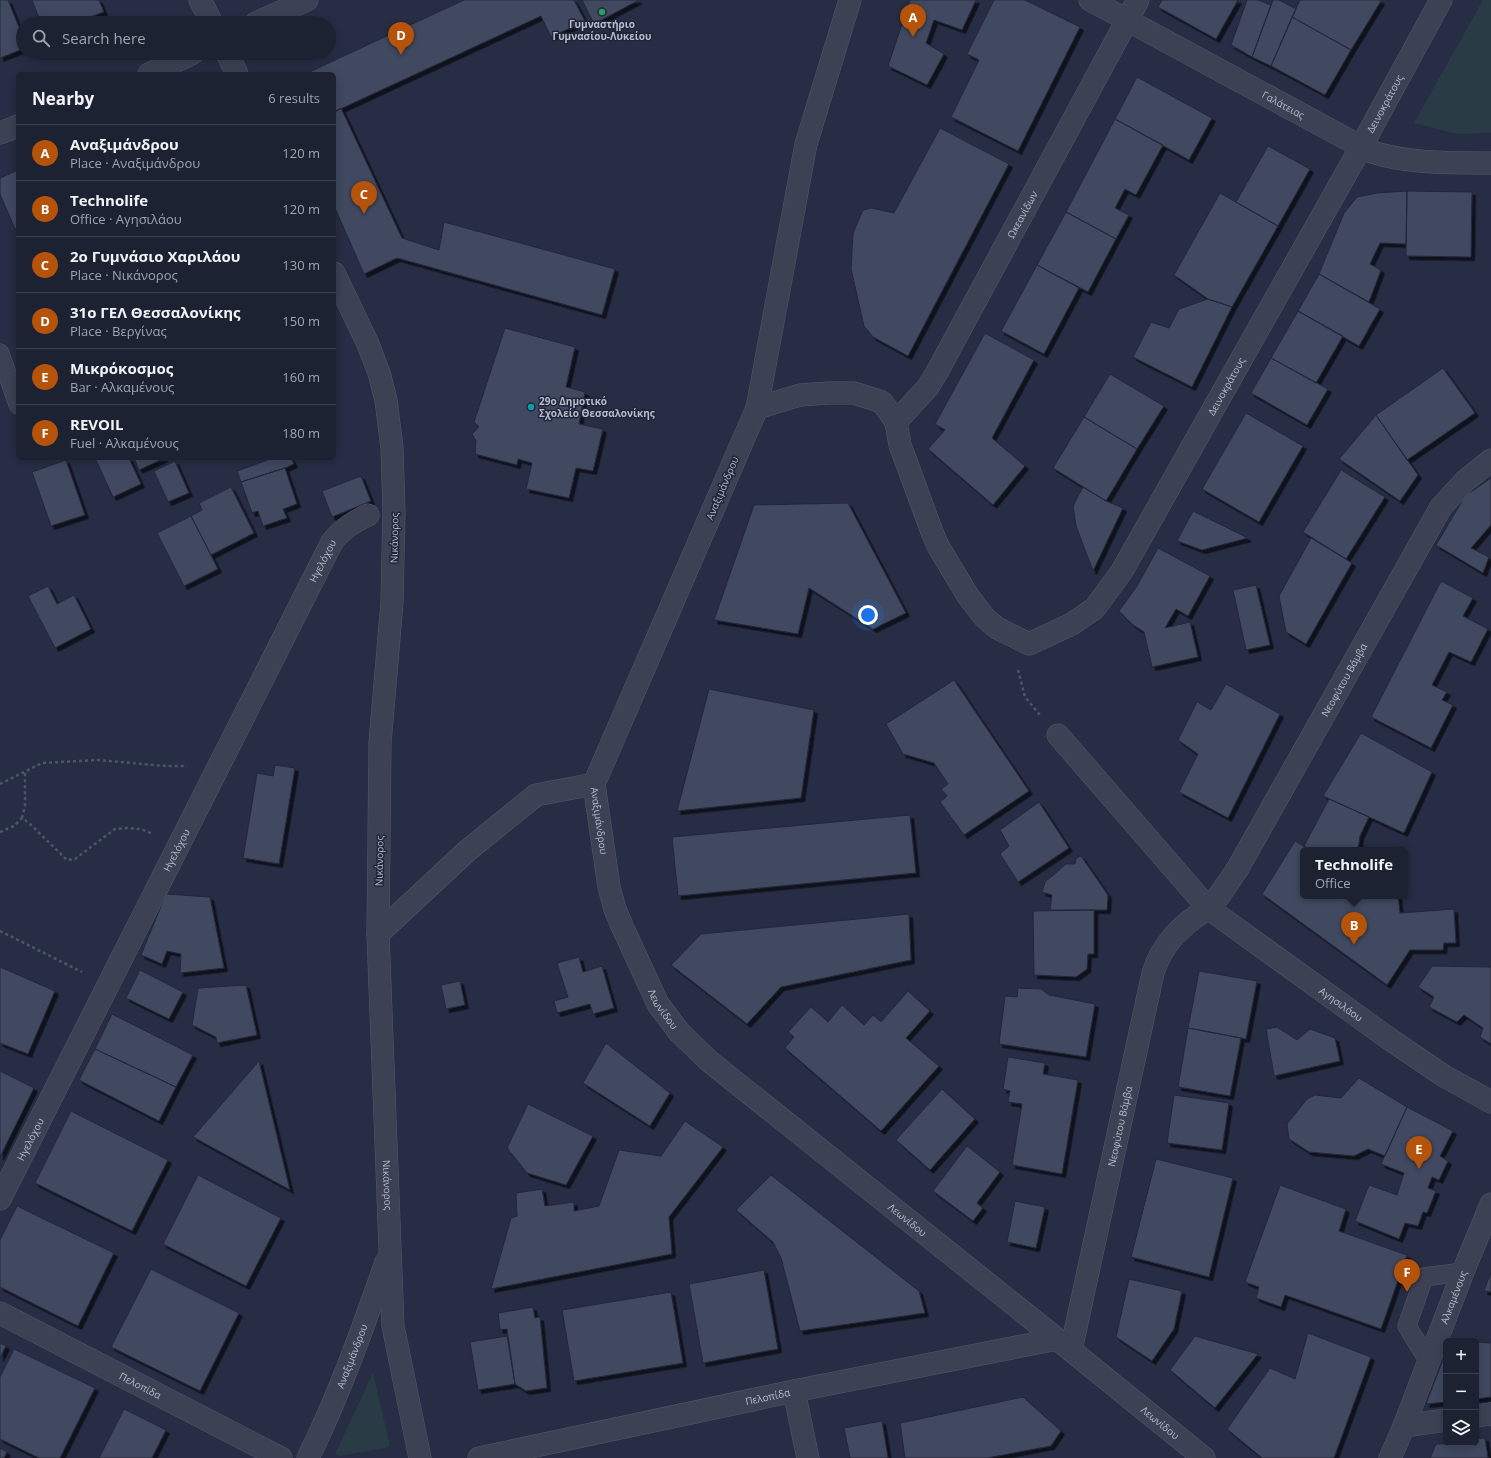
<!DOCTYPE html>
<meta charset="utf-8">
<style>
:root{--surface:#1d2233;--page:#2a2f3f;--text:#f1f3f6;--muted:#a0a4ac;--line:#3b3f4e;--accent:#b45309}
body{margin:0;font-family:"Open Sans",sans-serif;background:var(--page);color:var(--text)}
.controls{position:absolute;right:12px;bottom:12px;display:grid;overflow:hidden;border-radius:6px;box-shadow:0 2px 10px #0003}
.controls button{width:36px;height:36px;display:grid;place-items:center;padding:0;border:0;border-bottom:1px solid var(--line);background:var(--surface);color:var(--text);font:20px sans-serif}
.you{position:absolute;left:868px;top:615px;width:14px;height:14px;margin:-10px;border:3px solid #fff;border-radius:50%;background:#1a73e8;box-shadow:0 0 0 6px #1a73e833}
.badge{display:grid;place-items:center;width:26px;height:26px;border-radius:50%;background:var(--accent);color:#fff;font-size:13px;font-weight:700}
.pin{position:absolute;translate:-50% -33px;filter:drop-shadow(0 1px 2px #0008)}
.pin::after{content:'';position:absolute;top:21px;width:14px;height:12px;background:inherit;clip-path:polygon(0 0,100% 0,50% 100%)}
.popup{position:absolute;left:1300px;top:847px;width:108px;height:52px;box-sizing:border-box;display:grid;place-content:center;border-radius:6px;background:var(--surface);filter:drop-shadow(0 1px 3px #0005);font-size:13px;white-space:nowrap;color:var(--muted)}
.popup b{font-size:15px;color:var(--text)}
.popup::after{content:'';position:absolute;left:50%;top:100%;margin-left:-8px;border:8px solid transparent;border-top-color:var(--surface)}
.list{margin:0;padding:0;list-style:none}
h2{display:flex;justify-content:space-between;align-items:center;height:52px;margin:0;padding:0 16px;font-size:17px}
h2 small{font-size:13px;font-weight:400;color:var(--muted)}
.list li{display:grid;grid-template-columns:26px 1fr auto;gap:12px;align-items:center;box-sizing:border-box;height:56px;padding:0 16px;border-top:1px solid var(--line)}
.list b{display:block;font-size:15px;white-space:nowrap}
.list p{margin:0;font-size:13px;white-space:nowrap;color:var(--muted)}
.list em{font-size:13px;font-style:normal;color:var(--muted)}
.icon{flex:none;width:22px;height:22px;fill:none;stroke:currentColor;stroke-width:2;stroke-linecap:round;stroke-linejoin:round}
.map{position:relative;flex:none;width:1491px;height:1458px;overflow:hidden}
.search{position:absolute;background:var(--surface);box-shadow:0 2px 10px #0003;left:16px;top:16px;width:320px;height:44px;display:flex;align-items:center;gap:10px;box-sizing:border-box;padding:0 14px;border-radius:22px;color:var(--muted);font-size:15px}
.panel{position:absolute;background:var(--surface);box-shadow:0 2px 10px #0003;left:16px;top:72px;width:320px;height:388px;border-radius:6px}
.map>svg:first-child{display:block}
</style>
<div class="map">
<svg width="1491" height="1458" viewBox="0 0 1491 1458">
<defs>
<filter id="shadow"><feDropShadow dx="3.5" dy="3.5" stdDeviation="0" flood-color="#0009"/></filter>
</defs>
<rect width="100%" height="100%" fill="#272d44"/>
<path fill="#293c45" d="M1483 0H1491V133L1457 134 1414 123Z
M373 1373 390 1446 385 1448 340 1456 335 1454Z"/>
<path fill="#414861" stroke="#22273b" filter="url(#shadow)" d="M0 0H8L23 37V49L0 58Z
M32 0H99L104 12 73 23H41Z
M464 0H574L585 21 551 37 541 16 334 112V74H305Z
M582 0H639L594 24Z
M910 0H976L962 30 934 20 926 43 944 54 927 85 888 66Z
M994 0H1025L1080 27 1018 151 951 117 979 60 967 54Z
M1162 0H1238L1216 39 1158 7Z
M1247 0H1258L1271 5 1252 57 1231 45Z
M1273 0H1279L1296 9 1271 66 1252 57Z
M1300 0H1380L1381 1 1351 50 1292 17Z
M1292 17 1351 50 1325 95 1271 66Z
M1137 77 1212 118 1189 160 1115 119Z
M341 108 402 238 439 250 444 222 615 269 602 315 397 258 364 274 334 206V112Z
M1115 119 1163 145 1136 195 1125 189 1115 208 1129 215 1116 239 1066 212Z
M940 128 1009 164 908 356 873 337 864 326 851 269 853 233 863 210 871 208 894 213Z
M1268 146 1310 169 1278 226 1236 202Z
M18 170V228L15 229 0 194V178Z
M1407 191 1472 192 1471 257 1406 256Z
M1407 191 1406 244 1380 243 1370 264 1381 270 1369 302 1319 274 1344 213 1357 197 1377 193Z
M1220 193 1278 226 1232 307 1208 299 1174 275Z
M1066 212 1116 239 1088 292 1037 265Z
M1037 265 1079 288 1044 354 1001 331Z
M1319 274 1380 309 1359 346 1298 311Z
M1208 299 1232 307 1192 387 1133 357 1151 322 1169 328 1179 309Z
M1298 311 1343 336 1316 383 1271 358Z
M505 328 575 347 566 387 585 392 579 424 603 429 593 471 576 468 569 498 526 489 532 463 518 459 517 465 475 454 476 441 472 434 479 427 474 422Z
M985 333 1034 360 992 438 1025 466 993 505 928 449 945 430 935 424Z
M1271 358 1328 389 1307 425 1251 393Z
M1443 368 1475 413 1407 460 1376 415Z
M1110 374 1164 406 1137 449 1084 417Z
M1246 413 1303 446 1259 522 1202 489Z
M1376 415 1418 475 1400 501 1339 459Z
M1084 417 1137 449 1106 501 1053 468Z
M95 458H129L141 484 113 497Z
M134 458H165L139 470Z
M273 458H291L294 464 285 468 241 482 237 471Z
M66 460 85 515 51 526 32 472Z
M175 461 189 493 168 502 154 471Z
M285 468 297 504 283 509 287 518 263 526 258 511 252 513 241 482Z
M1341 470 1385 497 1346 559 1303 532Z
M361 476 371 501 332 517 322 491Z
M1491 478V525L1471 548 1489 557 1483 573 1436 545 1465 496Z
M231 487 254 533 211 555 191 516 202 510 199 503Z
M1083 487 1106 501 1123 508 1093 571 1076 526 1073 506Z
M848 503 906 613 873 629 809 588 798 634 714 620 754 505Z
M1193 511 1248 538 1202 550 1177 541Z
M191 516 218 569 184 586 157 533Z
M1311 538 1352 563 1306 644 1286 632 1279 596Z
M1158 548 1210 576 1188 616 1176 609 1165 628 1190 622 1198 657 1152 667 1144 632 1133 625 1119 611 1137 586Z
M1441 581 1473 598 1463 616 1488 629 1471 662 1449 652 1432 685 1447 692 1442 700 1453 705 1431 748 1371 717Z
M1256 585 1270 645 1246 650 1233 590Z
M48 586 57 604 74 595 91 629 55 648 28 596Z
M954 680 1029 791 964 835 940 802 947 796 941 789 948 784 934 763 903 754 886 724Z
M1226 684 1280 714 1228 818 1179 792 1198 754 1178 740 1197 702 1211 710Z
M709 689 814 710 801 798 677 811Z
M1361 733 1432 772 1404 833 1323 796Z
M275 765 295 768 279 864 243 858 257 773 273 776Z
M1329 799 1369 817 1360 836 1358 850H1310L1304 846Z
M1039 802 1069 848 1018 882 1000 854 1009 846 1000 830Z
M910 815 916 873 678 896 672 837Z
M1295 841 1310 850H1303V896H1398L1400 913 1454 909 1456 943H1444L1443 950H1410L1387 985 1262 894Z
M1081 856 1108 895 1107 910H1050L1052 895 1042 892 1045 882 1066 864H1075L1076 858Z
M166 894 210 897 224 968 180 973 181 954 167 951 162 964 141 955Z
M1094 910V954H1088L1087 969 1076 977 1034 975 1033 911Z
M909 914 911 960 781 987 747 1024 671 965 701 934Z
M579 957 583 972 602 966 614 1008 593 1014 590 1004 557 1013 554 1001 568 997 557 963Z
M1432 966 1491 967V1044L1480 1037 1483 1028 1464 1015 1457 1022 1429 1007 1434 997 1418 987Z
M0 967 55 991 28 1054 0 1043Z
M140 970 183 992 169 1019 126 998Z
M1199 971 1257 981 1246 1039 1188 1028Z
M460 981 465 1005 446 1009 441 985Z
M246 985 257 1035 217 1043 216 1037 192 1025 198 988Z
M1018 988 1041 989 1049 995 1095 1004 1086 1057 999 1044 1005 996 1017 997Z
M908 991 930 1011 906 1038 939 1066 881 1131 785 1048 794 1037 788 1032 811 1007 828 1022 842 1005 864 1025 873 1015 881 1022Z
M112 1014 193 1055 176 1087 95 1049Z
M1277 1027 1297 1040 1310 1029 1335 1038 1340 1061 1274 1076 1266 1029Z
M1188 1028 1241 1038 1230 1096 1178 1087Z
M606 1043 670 1093 650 1126 583 1083Z
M95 1049 176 1087 159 1121 79 1080Z
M1008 1057 1045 1063 1043 1074 1078 1080 1062 1174 1012 1165 1022 1104 1008 1102 1010 1091 1003 1089Z
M259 1061 290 1190 193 1137Z
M0 1071 34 1088 0 1157Z
M1359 1078 1407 1107 1385 1156 1368 1149 1354 1156 1309 1152 1289 1139 1287 1124 1307 1099 1315 1095 1341 1098Z
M942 1089 975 1119 930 1170 896 1140Z
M1174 1095 1229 1103 1222 1150 1167 1143Z
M528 1104 593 1136 566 1185 527 1173 507 1148Z
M1407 1107 1453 1131 1440 1156 1448 1161 1439 1180 1432 1177 1428 1188 1436 1191 1427 1213 1423 1212 1418 1226 1405 1223 1399 1239 1355 1221 1369 1185 1397 1195 1404 1173 1381 1164Z
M71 1111 168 1160 132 1231 35 1183Z
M685 1121 723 1147 669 1217 672 1254 491 1289 511 1218 517 1216 516 1193 542 1189 545 1206 574 1202V1211L599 1206 619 1150 661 1156Z
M967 1146 1000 1172 977 1203 983 1208 973 1221 933 1191Z
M1156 1159 1233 1178 1209 1277 1131 1257Z
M198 1175 281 1218 246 1286 163 1244Z
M771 1175 919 1291 925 1313 800 1331 781 1258 773 1242 736 1210Z
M1280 1185 1346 1209 1339 1231 1407 1255 1381 1329 1285 1295 1281 1307 1256 1298 1259 1287 1245 1282Z
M1015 1201 1045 1207 1036 1248 1007 1242Z
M17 1206 114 1253 78 1326 0 1287V1240Z
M151 1269 239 1313 200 1391 111 1347Z
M764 1270 778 1349 703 1363 689 1284Z
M1491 1272V1292L1484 1291Z
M1129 1279 1182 1291 1174 1329 1152 1361 1116 1337Z
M671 1292 683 1363 574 1381 562 1310Z
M533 1307 535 1318 540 1317 547 1388 526 1391 515 1384 507 1329 500 1330 498 1313Z
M1308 1333 1371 1357 1334 1458H1262L1227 1429 1270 1368 1295 1379Z
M507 1336 515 1384 478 1390 470 1342Z
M1195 1336 1258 1354 1215 1408 1170 1370Z
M1476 1342 1491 1343V1397L1476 1399Z
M0 1343 6 1346 0 1358Z
M14 1349 95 1388 60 1458H39L0 1439V1377Z
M1446 1352V1402L1426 1404Z
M1023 1397 1061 1431 1051 1446 987 1458H905L900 1423Z
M124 1409 166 1430 152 1458H99Z
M882 1421 888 1458H850L844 1428Z
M1485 1438 1488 1458H1430L1436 1444 1476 1443V1439Z
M0 1448 7 1452 4 1458H0Z"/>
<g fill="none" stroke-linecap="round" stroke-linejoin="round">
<defs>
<path id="service" d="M0 353 18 405
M1429 1362 1407 1326 1424 1277 1463 1272"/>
<g id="minor">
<path id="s1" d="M850 0 806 144 757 408 594 784 609 887 615 909 622 926 658 1004 679 1032 709 1061 1057 1339 1204 1458"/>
<path id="s2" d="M1090 0 1369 151C1407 164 1451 163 1491 163"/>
<path id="s3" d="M757 408 800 395 828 393H854L882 402 896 422 900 445 932 532 938 546 968 596 985 618 997 628 1029 644 1072 624 1095 608 1122 571 1361 147 1441 0"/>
<path id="s4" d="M896 422 928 387 936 374 1138 0"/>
<path id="s5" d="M1058 735 1208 908 1219 896 1238 868 1441 507 1465 481 1491 460"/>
<path d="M378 934 467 851 536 795 594 784"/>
<path id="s6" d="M0 1199 332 542C342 529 353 522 368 515"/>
<path id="s7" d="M0 1313 281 1458"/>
<path id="s8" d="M1071 1350 1153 973C1162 943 1182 925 1208 908L1388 1038 1444 1076 1491 1102"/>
<path d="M794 1391 808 1458"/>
<path d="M1476 1416 1491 1414"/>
<path d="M1404 1426 1446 1420"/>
<path id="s9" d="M479 1458 794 1391 1057 1339"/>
<path id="s10" d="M1390 1458 1404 1426 1463 1272 1491 1204"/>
</g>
<g id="tertiary">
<path d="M200 0 212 23"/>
<path d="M256 23 307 0"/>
<path d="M227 53 237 74"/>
<path d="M149 74 193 53"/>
<path d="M0 133 18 126"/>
<path id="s11" d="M334 273 368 344 379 373 386 400 392 448 394 511 392 602 380 743 378 934 393 1326 420 1458"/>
<path id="s12" d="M308 1458C339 1395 363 1328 386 1262"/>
</g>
</defs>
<use href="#service" stroke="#54586b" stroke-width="19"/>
<use href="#minor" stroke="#54586b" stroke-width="23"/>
<use href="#tertiary" stroke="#54586b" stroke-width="23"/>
<path stroke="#475961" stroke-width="2.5" stroke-dasharray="3 3" stroke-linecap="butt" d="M1018 670 1025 697 1040 715
M0 784 42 763 98 760 165 766H187
M22 818 25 806V771
M0 832 14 826 22 818 30 824 67 860 75 859 115 829 127 828 141 829 153 834
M0 931 82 972"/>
<use href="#service" stroke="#3c4154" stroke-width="18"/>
<use href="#minor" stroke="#3c4154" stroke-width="22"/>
<use href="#tertiary" stroke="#3c4154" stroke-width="22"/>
</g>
<circle fill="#2e9e5b" stroke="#202539" stroke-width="1.5" cx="602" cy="12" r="4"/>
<circle fill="#0f9aa8" stroke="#202539" stroke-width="1.5" cx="531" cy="407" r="4"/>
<g text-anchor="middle" stroke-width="3" stroke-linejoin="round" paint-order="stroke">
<g font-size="10" font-weight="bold" fill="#b9bdcd" stroke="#202539">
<text x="602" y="28">Γυμναστήριο<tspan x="602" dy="12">Γυμνασίου-Λυκείου</tspan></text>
<text x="539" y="405" text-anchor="start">29ο Δημοτικό<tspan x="539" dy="12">Σχολείο Θεσσαλονίκης</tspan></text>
</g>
<g font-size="10" fill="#b9bdcd" stroke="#202539">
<text dy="4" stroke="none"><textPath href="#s3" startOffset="1079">Δεινοκράτους</textPath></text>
<text dy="4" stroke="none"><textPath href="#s2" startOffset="220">Γαλάτειας</textPath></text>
<text dy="4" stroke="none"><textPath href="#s4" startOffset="244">Ωκεανίδων</textPath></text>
<text dy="4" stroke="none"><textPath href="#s3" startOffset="755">Δεινοκράτους</textPath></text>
<text transform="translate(722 488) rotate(-67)" y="4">Αναξιμάνδρου</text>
<text transform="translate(394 538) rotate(-89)" y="4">Νικάνορος</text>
<text dy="4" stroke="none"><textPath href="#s6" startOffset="715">Ηγελόχου</textPath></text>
<text dy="4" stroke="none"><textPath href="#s5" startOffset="495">Νεοφύτου Βάμβα</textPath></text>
<text dy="4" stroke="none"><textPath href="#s1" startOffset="866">Αναξιμάνδρου</textPath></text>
<text dy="4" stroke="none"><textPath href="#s6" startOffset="391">Ηγελόχου</textPath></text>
<text transform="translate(379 861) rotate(-89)" y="4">Νικάνορος</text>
<text dy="4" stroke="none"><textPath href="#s8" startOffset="637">Αγησιλάου</textPath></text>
<text dy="4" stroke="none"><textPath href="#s1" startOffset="1067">Λεωνίδου</textPath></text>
<text dy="4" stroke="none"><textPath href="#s8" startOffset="229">Νεοφύτου Βάμβα</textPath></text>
<text dy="4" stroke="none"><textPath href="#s6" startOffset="67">Ηγελόχου</textPath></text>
<text dy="4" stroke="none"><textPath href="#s11" startOffset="924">Νικάνορος</textPath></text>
<text dy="4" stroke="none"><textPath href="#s1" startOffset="1391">Λεωνίδου</textPath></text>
<text dy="4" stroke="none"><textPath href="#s10" startOffset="173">Αλκαμένους</textPath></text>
<text dy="4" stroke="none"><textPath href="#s12" startOffset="111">Αναξιμάνδρου</textPath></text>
<text dy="4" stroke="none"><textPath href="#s7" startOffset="158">Πελοπίδα</textPath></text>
<text dy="4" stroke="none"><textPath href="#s9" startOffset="295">Πελοπίδα</textPath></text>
<text dy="4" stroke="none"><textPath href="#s1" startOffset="1715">Λεωνίδου</textPath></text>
</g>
</g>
</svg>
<div class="controls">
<button>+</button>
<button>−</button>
<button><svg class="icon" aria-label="layers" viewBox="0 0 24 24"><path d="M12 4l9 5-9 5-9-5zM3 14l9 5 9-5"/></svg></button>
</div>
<div class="you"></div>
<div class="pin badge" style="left:913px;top:37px">A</div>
<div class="pin badge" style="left:1354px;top:945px">B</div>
<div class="popup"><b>Technolife</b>Office</div>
<div class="pin badge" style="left:364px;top:214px">C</div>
<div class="pin badge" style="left:401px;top:55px">D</div>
<div class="pin badge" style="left:1419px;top:1169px">E</div>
<div class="pin badge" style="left:1407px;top:1292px">F</div>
<div class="search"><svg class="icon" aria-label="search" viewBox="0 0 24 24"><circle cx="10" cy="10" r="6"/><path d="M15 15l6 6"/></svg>Search here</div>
<section class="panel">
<h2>Nearby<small>6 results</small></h2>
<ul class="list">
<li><span class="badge">A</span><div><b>Αναξιμάνδρου</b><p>Place · Αναξιμάνδρου</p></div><em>120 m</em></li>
<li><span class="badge">B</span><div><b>Technolife</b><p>Office · Αγησιλάου</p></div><em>120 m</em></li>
<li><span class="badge">C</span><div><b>2ο Γυμνάσιο Χαριλάου</b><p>Place · Νικάνορος</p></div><em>130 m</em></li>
<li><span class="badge">D</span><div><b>31ο ΓΕΛ Θεσσαλονίκης</b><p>Place · Βεργίνας</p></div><em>150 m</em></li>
<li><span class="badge">E</span><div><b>Μικρόκοσμος</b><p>Bar · Αλκαμένους</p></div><em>160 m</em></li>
<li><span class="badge">F</span><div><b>REVOIL</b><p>Fuel · Αλκαμένους</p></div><em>180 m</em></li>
</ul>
</section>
</div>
